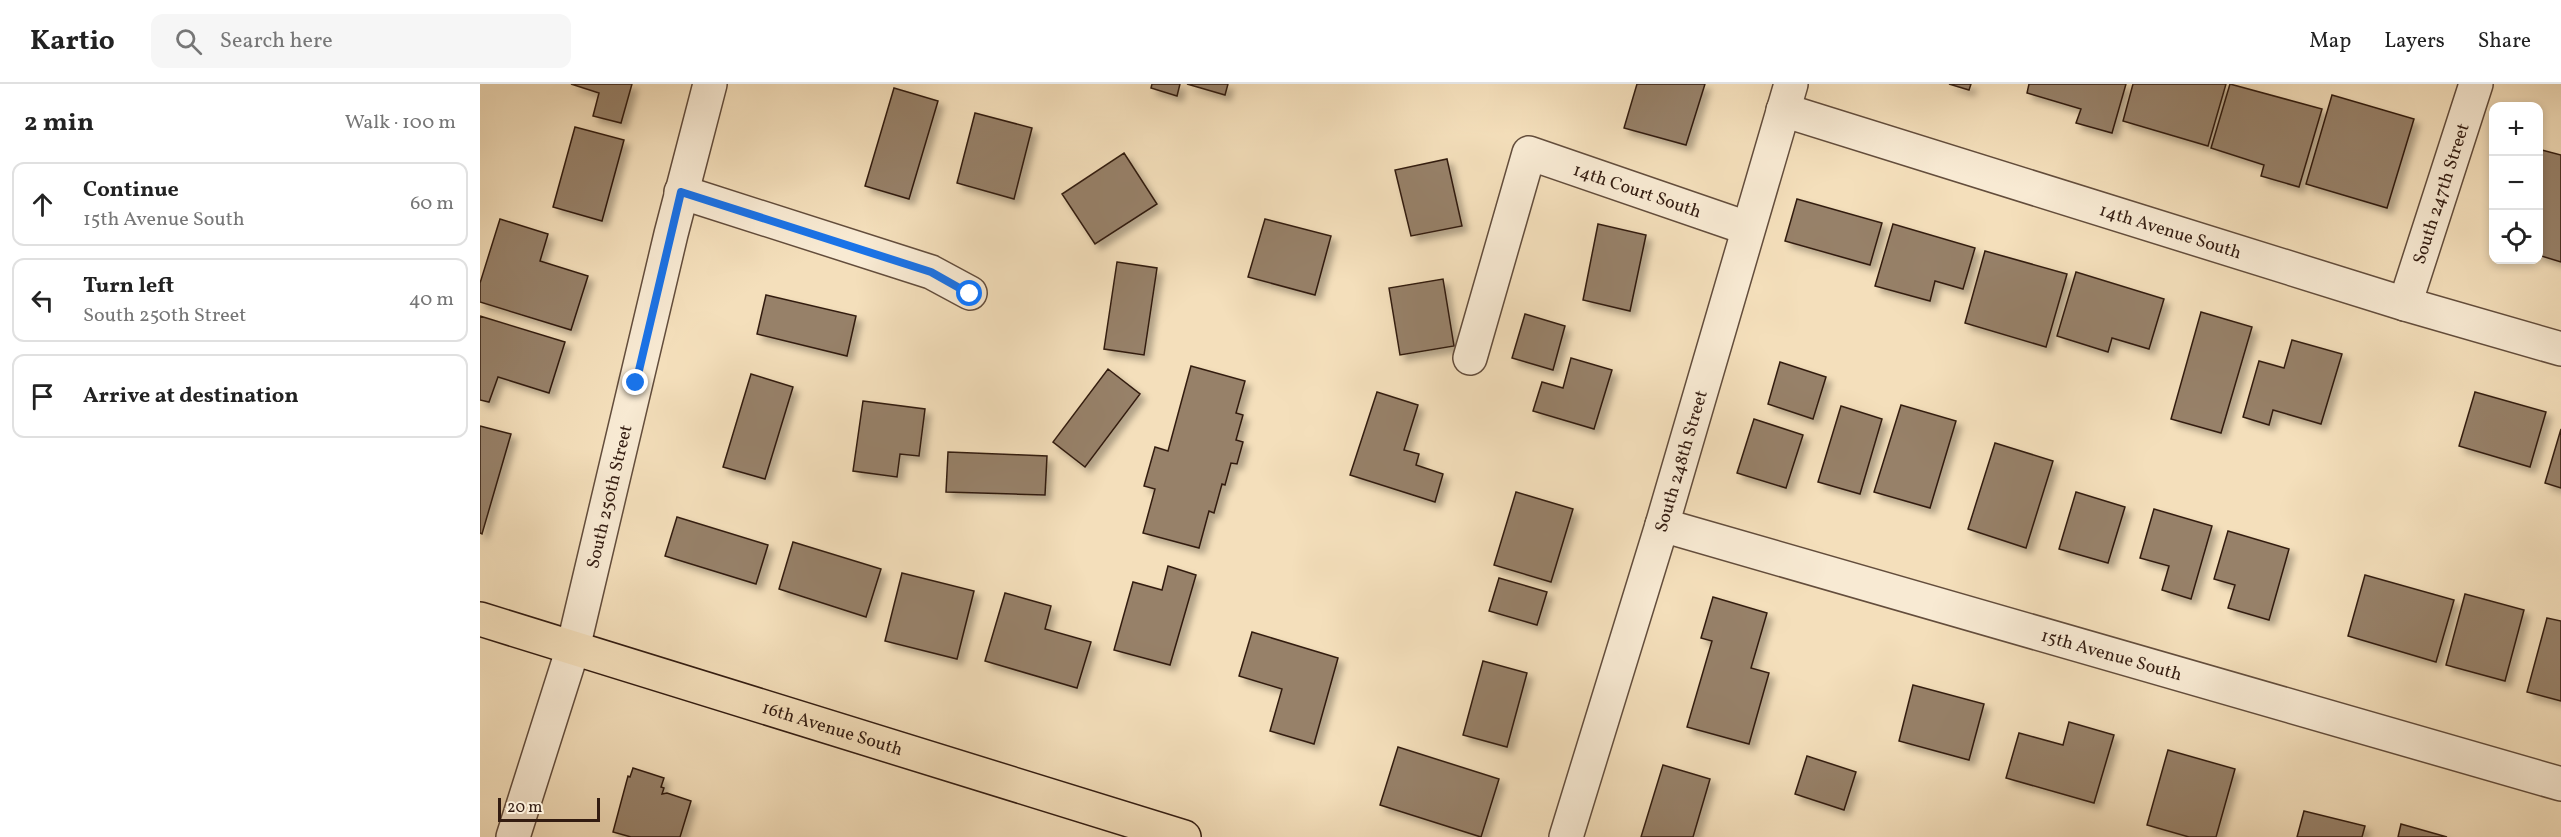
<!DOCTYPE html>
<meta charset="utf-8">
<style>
:root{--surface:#fff;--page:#f6f6f6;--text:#222;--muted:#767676;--line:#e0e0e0}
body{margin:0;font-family:Vollkorn,serif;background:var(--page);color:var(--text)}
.controls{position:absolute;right:18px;top:18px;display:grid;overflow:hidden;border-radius:12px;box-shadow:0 3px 9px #0003}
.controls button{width:54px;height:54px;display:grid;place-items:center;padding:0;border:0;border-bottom:2px solid var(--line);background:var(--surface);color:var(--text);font:30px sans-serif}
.scale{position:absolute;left:18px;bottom:15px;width:102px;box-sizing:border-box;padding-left:6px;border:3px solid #331c11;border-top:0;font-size:16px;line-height:21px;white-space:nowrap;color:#331c11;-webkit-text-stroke:4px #f8ead3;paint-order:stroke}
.stop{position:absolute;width:18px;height:18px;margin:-14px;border:4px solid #1a73e8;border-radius:50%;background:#fff}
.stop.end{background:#1a73e8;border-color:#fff;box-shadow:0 2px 6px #0008}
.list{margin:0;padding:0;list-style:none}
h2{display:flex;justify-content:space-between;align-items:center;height:78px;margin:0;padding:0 24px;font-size:26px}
h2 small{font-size:20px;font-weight:400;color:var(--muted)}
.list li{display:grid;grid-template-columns:39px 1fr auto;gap:18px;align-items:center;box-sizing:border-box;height:84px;margin:0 12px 12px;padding:0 12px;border:2px solid var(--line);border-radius:12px}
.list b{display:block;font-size:22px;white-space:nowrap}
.list p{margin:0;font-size:20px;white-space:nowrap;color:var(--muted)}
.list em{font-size:20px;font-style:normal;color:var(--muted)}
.icon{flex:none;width:33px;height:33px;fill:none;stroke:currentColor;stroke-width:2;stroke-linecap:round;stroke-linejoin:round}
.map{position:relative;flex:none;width:2081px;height:753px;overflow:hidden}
header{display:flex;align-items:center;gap:36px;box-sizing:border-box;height:84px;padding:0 30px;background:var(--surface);border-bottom:2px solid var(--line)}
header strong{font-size:28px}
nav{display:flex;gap:33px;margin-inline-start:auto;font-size:21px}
.search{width:420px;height:54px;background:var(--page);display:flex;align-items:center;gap:15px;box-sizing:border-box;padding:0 21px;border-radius:12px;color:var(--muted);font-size:22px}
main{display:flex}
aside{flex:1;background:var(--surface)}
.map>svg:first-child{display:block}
</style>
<header>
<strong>Kartio</strong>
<div class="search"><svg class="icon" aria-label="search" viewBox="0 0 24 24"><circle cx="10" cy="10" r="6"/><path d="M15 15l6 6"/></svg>Search here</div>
<nav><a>Map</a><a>Layers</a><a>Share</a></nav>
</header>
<main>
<aside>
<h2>2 min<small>Walk · 100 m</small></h2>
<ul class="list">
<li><svg class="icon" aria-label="ahead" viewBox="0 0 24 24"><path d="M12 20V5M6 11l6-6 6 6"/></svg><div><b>Continue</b><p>15th Avenue South</p></div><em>60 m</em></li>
<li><svg class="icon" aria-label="left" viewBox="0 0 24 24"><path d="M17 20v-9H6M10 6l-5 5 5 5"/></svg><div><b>Turn left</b><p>South 250th Street</p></div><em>40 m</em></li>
<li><svg class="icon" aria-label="arrive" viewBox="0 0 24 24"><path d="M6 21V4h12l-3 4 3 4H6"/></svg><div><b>Arrive at destination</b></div></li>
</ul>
</aside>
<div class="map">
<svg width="2081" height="753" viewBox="0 0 2081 753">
<defs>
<filter id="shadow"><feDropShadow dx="5.5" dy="5.5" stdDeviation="3" flood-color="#0004"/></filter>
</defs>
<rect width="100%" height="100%" fill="#f4dfbb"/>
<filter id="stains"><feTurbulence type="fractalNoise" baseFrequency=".00333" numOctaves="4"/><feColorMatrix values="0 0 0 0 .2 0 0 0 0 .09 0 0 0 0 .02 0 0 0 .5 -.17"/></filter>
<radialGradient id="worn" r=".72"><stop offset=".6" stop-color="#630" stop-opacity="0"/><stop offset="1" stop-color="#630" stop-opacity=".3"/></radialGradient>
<path fill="#978169" stroke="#331c11" stroke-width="1.5" filter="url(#shadow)" d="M91 0H152L141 39 113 32 119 9Z
M672 0H700L697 12 671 4Z
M707 0H748L745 11Z
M1157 0H1225L1206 61 1144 44Z
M1469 0H1491L1489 6Z
M1549 0H1646L1632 49 1596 39 1601 25 1547 9Z
M1653 0H1746L1728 62 1643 37Z
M1750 0 1842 25 1819 103 1781 92 1784 81 1731 64Z
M414 4 458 17 429 115 385 102Z
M1852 11 1934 35 1907 124 1826 100Z
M495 29 552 44 534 115 477 99Z
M95 43 144 56 122 137 73 123Z
M2058 65 2081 71V178L2058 171Z
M644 69 677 120 615 160 582 110Z
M967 75 982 142 931 152 915 86Z
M1317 115 1402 139 1390 181 1305 157Z
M20 135 68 150 60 177 108 192 91 246 0 218V199Z
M785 135 851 152 835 211 768 193Z
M1118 140 1166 151 1150 227 1103 216Z
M1413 140 1495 164 1483 205 1455 197 1450 217 1395 202Z
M1505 167 1587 190 1566 263 1485 239Z
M637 178 677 184 664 271 624 265Z
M1596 188 1684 215 1669 265 1632 254 1628 268 1577 252Z
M963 195 974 262 920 271 909 204Z
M286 211 376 232 367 272 277 250Z
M1721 228 1772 243 1741 349 1691 335Z
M1045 230 1085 242 1073 286 1032 274Z
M0 232 85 258 69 309 18 293 9 318 0 316Z
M1812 256 1862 270 1841 340 1793 326 1789 341 1763 333 1779 277 1804 284Z
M1091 274 1132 286 1114 345 1053 327 1062 298 1083 304Z
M1300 278 1346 293 1333 335 1288 320Z
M711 282 765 297 756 329 763 331 756 356 763 358 757 380 751 379 745 401 742 400 734 429 729 427 719 464 663 449 675 405 664 402 675 363 688 367Z
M628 285 660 310 605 383 573 358Z
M271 290 313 303 285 395 243 383Z
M897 308 938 321 924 366 939 370 936 381 963 390 955 418 870 391Z
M1995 308 2066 328 2050 383 1979 362Z
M383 317 445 325 439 372 420 370 417 393 373 387Z
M1421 321 1476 337 1450 424 1394 408Z
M1361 322 1402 335 1380 410 1338 398Z
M1274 335 1323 351 1306 404 1257 389Z
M0 342 31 350 2 450 0 449Z
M2081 345V404L2065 399Z
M1515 359 1573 377 1546 464 1488 445Z
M468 368 567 372 565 411 466 408Z
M1036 408 1093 425 1071 498 1014 481Z
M1596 408 1645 423 1628 479 1579 465Z
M1674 425 1732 442 1711 515 1682 506 1689 482 1660 474Z
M197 433 288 461 276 500 185 472Z
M1748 447 1809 465 1789 536 1748 524 1755 501 1734 495Z
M313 458 401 485 386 533 299 505Z
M688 482 716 491 690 581 634 566 653 498 682 506Z
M422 489 494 507 477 575 405 557Z
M1885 491 1974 516 1956 578 1868 552Z
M1019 494 1067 508 1057 541 1009 527Z
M525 509 571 522 565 545 611 558 597 604 505 577Z
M1985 510 2044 526 2025 597 1966 581Z
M1233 513 1287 529 1271 584 1289 589 1269 660 1207 643 1232 557 1221 554Z
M2067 534 2081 537V617L2047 608Z
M772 548 858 574 834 660 790 647 802 605 759 592Z
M1003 577 1047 589 1027 663 983 651Z
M1433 601 1504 620 1489 676 1419 657Z
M1589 638 1634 651 1614 719 1526 694 1539 649 1583 661Z
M918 663 1019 695 1001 753 900 721Z
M1688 666 1755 685 1736 753H1709L1667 741Z
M1327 672 1376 688 1364 726 1315 710Z
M1183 681 1230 695 1213 753H1161Z
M153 684 184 694 181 703 184 704 182 710 187 709 211 717 200 753H151L133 748 148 692 150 693Z
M1824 727 1885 742 1882 753H1817Z
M1921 740 1967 753H1918Z"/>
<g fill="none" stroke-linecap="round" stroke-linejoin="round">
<defs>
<g id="minor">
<path id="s1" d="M1303 26 1925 220 2081 265"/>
<path d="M201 108 451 188 490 209"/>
<path id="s2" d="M1925 220 1996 0"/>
<path id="s3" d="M990 274 1049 69 1267 144"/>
<path id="s4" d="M1182 441 2081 700"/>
<path id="s5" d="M33 753 93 564 191 150 230 0"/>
<path id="s6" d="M1086 753 1182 441 1311 0"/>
</g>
<g id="major">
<path id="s7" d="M0 535 704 753"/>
</g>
</defs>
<use href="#minor" stroke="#634d3c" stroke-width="36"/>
<use href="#major" stroke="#331c11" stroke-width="36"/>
<use href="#minor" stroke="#f8ead3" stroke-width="33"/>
<use href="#major" stroke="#f4dfbb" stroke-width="33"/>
</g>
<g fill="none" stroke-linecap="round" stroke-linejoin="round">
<path stroke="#1a73e8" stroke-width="8" d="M156 299 201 108 451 188 490 210"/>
</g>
<g text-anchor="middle" stroke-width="6" stroke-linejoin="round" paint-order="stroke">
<g font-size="18" fill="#331c11" stroke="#f8ead3">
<text dy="6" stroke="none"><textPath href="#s3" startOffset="328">14th Court South</textPath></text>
<text dy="6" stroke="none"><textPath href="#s2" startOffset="116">South 247th Street</textPath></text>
<text dy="6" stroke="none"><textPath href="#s1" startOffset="406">14th Avenue South</textPath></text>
<text dy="6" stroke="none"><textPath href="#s6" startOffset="393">South 248th Street</textPath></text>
<text dy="6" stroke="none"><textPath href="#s5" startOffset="354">South 250th Street</textPath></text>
<text dy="6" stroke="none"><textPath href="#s4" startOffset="468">15th Avenue South</textPath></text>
<text dy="6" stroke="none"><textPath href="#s7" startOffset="369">16th Avenue South</textPath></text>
</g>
</g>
<rect width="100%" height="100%" filter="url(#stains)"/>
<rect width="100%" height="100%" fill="url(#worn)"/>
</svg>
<div class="controls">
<button>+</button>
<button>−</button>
<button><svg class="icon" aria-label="locate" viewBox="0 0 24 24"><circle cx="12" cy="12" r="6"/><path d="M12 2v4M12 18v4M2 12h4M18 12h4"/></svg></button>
</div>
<div class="scale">20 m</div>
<div class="stop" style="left:490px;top:210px"></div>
<div class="stop end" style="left:156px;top:299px"></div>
</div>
</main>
